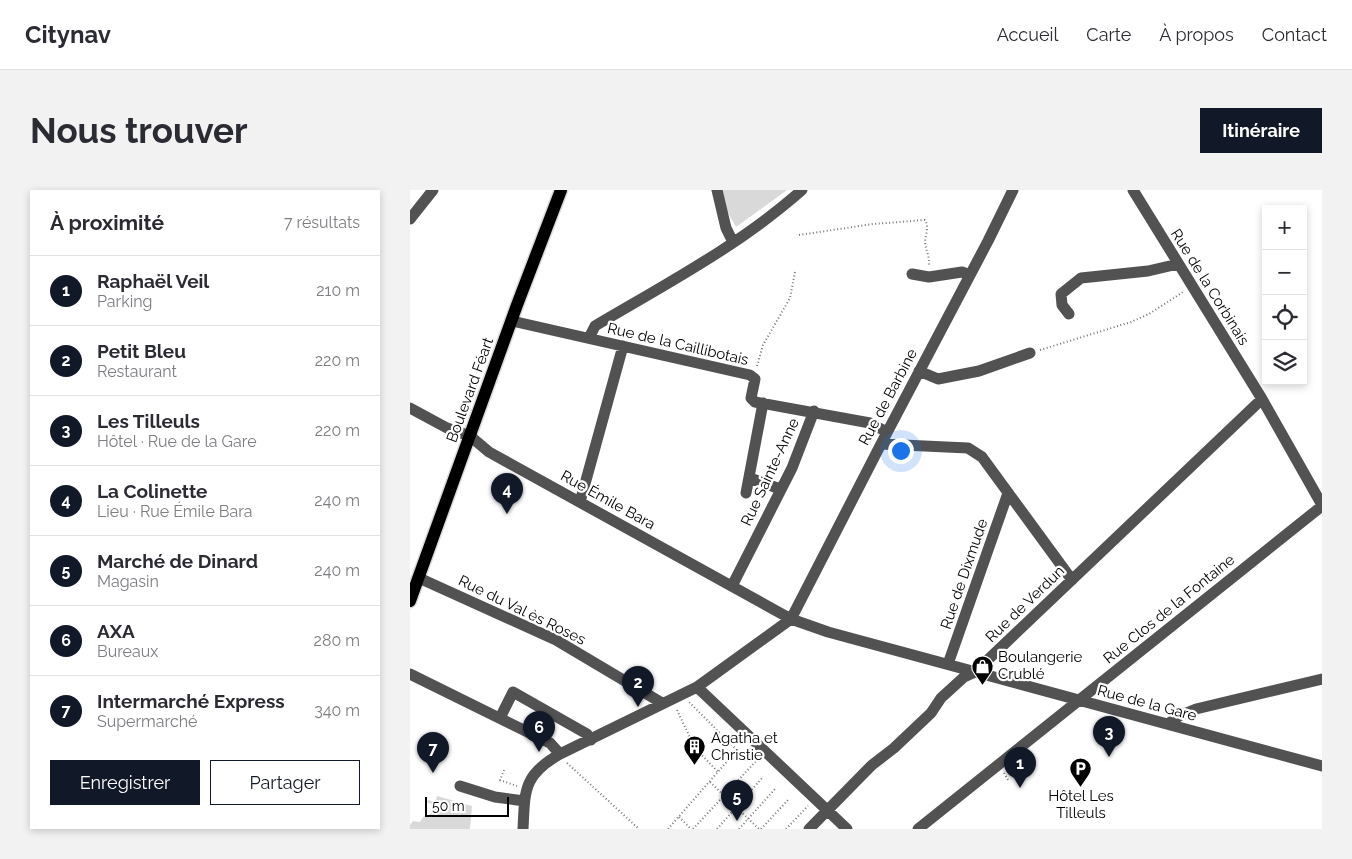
<!DOCTYPE html>
<html lang="fr">
<meta charset="utf-8">
<style>
:root{--surface:#fff;--page:#f2f2f3;--text:#2b2b33;--muted:#7c7c81;--line:#e1e1e2;--accent:#111827}
body{margin:0;font-family:Raleway,sans-serif;background:var(--page);color:var(--text)}
.controls{position:absolute;right:15px;top:15px;display:grid;overflow:hidden;border-radius:0px;box-shadow:0 2px 8px #0003}
.controls button{width:45px;height:45px;display:grid;place-items:center;padding:0;border:0;border-bottom:1px solid var(--line);background:var(--surface);color:var(--text);font:25px sans-serif}
.scale{position:absolute;left:15px;bottom:12px;width:84px;box-sizing:border-box;padding-left:5px;border:2px solid #000;border-top:0;font-size:14px;line-height:18px;white-space:nowrap;color:#000;-webkit-text-stroke:4px #fff;paint-order:stroke}
.you{position:absolute;left:490px;top:260px;width:18px;height:18px;margin:-12px;border:4px solid #fff;border-radius:50%;background:#1a73e8;box-shadow:0 0 0 8px #1a73e833}
.badge{display:grid;place-items:center;width:32px;height:32px;border-radius:50%;background:var(--accent);color:#fff;font-size:16px;font-weight:700}
.pin{position:absolute;translate:-50% -41px;filter:drop-shadow(0 1px 2px #0008)}
.pin::after{content:'';position:absolute;top:26px;width:18px;height:15px;background:inherit;clip-path:polygon(0 0,100% 0,50% 100%)}
.list{margin:0;padding:0;list-style:none}
h2{display:flex;justify-content:space-between;align-items:center;height:65px;margin:0;padding:0 20px;font-size:21px}
h2 small{font-size:16px;font-weight:400;color:var(--muted)}
.list li{display:grid;grid-template-columns:32px 1fr auto;gap:15px;align-items:center;box-sizing:border-box;height:70px;padding:0 20px;border-top:1px solid var(--line)}
.list b{display:block;font-size:19px;white-space:nowrap}
.list p{margin:0;font-size:16px;white-space:nowrap;color:var(--muted)}
.list em{font-size:16px;font-style:normal;color:var(--muted)}
.actions{display:flex;gap:10px;padding:15px 20px}
.actions a{flex:1;padding:11px 0;border:1px solid var(--accent);border-radius:0px;text-align:center;font-size:18px;color:var(--accent)}
.actions .main{background:var(--accent);color:#fff}
.icon{flex:none;width:28px;height:28px;fill:none;stroke:currentColor;stroke-width:2;stroke-linecap:round;stroke-linejoin:round}
.map{position:relative;flex:none;width:912px;height:639px;overflow:hidden;border-radius:0px}
header{display:flex;align-items:center;gap:30px;box-sizing:border-box;height:70px;padding:0 25px;background:var(--surface);border-bottom:1px solid var(--line)}
header strong{font-size:24px}
nav{display:flex;gap:28px;margin-inline-start:auto;font-size:18px}
.intro{display:flex;align-items:center;justify-content:space-between;box-sizing:border-box;height:120px;padding:0 30px}
h1{margin:0;font-size:35px}
.button{padding:12px 22px;border-radius:0px;background:var(--accent);color:#fff;font-size:18px;font-weight:700}
main{display:flex;gap:30px;padding:0 30px}
aside{flex:1;background:var(--surface);border-radius:0px;box-shadow:0 2px 8px #0003}
.map>svg:first-child{display:block}
</style>
<header>
<strong>Citynav</strong>
<nav><a>Accueil</a><a>Carte</a><a>À propos</a><a>Contact</a></nav>
</header>
<div class="intro"><h1>Nous trouver</h1><a class="button">Itinéraire</a></div>
<main>
<aside>
<h2>À proximité<small>7 résultats</small></h2>
<ul class="list">
<li><span class="badge">1</span><div><b>Raphaël Veil</b><p>Parking</p></div><em>210 m</em></li>
<li><span class="badge">2</span><div><b>Petit Bleu</b><p>Restaurant</p></div><em>220 m</em></li>
<li><span class="badge">3</span><div><b>Les Tilleuls</b><p>Hôtel · Rue de la Gare</p></div><em>220 m</em></li>
<li><span class="badge">4</span><div><b>La Colinette</b><p>Lieu · Rue Émile Bara</p></div><em>240 m</em></li>
<li><span class="badge">5</span><div><b>Marché de Dinard</b><p>Magasin</p></div><em>240 m</em></li>
<li><span class="badge">6</span><div><b>AXA</b><p>Bureaux</p></div><em>280 m</em></li>
<li><span class="badge">7</span><div><b>Intermarché Express</b><p>Supermarché</p></div><em>340 m</em></li>
</ul>
<div class="actions"><a class="main">Enregistrer</a><a>Partager</a></div>
</aside>
<div class="map">
<svg width="912" height="639" viewBox="0 0 912 639">
<rect width="100%" height="100%" fill="#fff"/>
<path fill="#d9d9d9" d="M312 0H377L326 37 317 21Z
M27 606 62 616 60 639H0V635L3 631 10 632 13 627 21 624 23 617 21 616V614L17 612 18 610 28 613 29 611 26 610Z"/>
<g fill="none" stroke-linecap="round" stroke-linejoin="round">
<defs>
<path id="major" d="M0 411 107 115 151 0"/>
</defs>
<use href="#major" stroke="#dbdbdb" stroke-width="15"/>
<path stroke="#747474" stroke-width="2" stroke-dasharray="1 2.5" stroke-linecap="butt" d="M389 45 463 34 515 30C519 36 516 44 515 51 515 59 520 66 519 76
M630 160 721 132 739 124 773 102
M347 176 353 155 380 108 385 82
M267 520 285 558 308 582
M157 573 229 639
M94 580 90 590 107 596
M594 583 598 590
M300 592 349 639
M269 627 281 639
M258 639 327 560 279 512
M283 639 347 570
M307 639 353 587
M329 639 365 599
M351 639 378 610
M376 639 398 616"/>
<path stroke="#525252" stroke-width="11" d="M307 0 316 38 323 52
M723 0 852 209 912 315
M0 29 23 0
M502 84 519 87 552 82 560 85
M659 124 652 115 651 104 671 88 738 81 768 74
M102 131 340 185 345 189 341 208 345 212 460 233 477 242
M179 148 185 136C256 94 330 55 392 0
M509 181 528 189 569 181 620 163
M0 218 37 238 60 246 79 262 381 429 418 442 912 576
M471 254 558 258 572 267 662 390
M340 288 370 299
M336 303 353 213
M170 312 213 156
M9 388 146 450 252 513
M322 396 382 278 404 221
M538 474 598 303
M0 484 140 553 150 564
M287 497 437 639
M90 528 103 502 177 544 181 550
M758 534 769 526 786 519 912 489
M50 596 85 607 114 611
M113 639C115 600 113 585 150 564L287 497 381 429 471 254 578 51 603 0
M399 639 462 575 484 558 521 523 531 508 554 487 565 482 852 209
M508 639 912 316"/>
<use href="#major" stroke="#000" stroke-width="12"/>
</g>
<defs>
<symbol id="shop-pin" viewBox="-11 -11 22 30"><path d="M0 17L-7.5 6A9.5 9.5 0 1 1 7.5 6Z" fill="#000" stroke="#fff"/><path d="M-5-2.5h2.3a2.7 3.5 0 0 1 5.4 0H5L5.5 6h-11ZM-1.5-2.5h3a1.5 2.3 0 0 0-3 0Z" fill="#fff"/></symbol>
<symbol id="building-pin" viewBox="-11 -11 22 30"><path d="M0 17L-7.5 6A9.5 9.5 0 1 1 7.5 6Z" fill="#000" stroke="#fff"/><path d="M-4-6H4V6H1V3H-1V6H-4ZM-2.5-4.3h1.7v1.8h-1.7ZM.8-4.3h1.7v1.8H.8ZM-2.5-1h1.7V.8h-1.7ZM.8-1h1.7V.8H.8Z" fill="#fff"/></symbol>
<symbol id="parking-pin" viewBox="-11 -11 22 30"><path d="M0 17L-7.5 6A9.5 9.5 0 1 1 7.5 6Z" fill="#000" stroke="#fff"/><path d="M-3.5-5.5H1a3.5 3.5 0 0 1 0 7H-1V5.5H-3.5ZM-1-3.4V-.6H.8a1.4 1.4 0 0 0 0-2.8Z" fill="#fff"/></symbol>
</defs>
<g fill-rule="evenodd">
<use href="#shop-pin" x="560" y="464" width="25" height="34"/>
<use href="#building-pin" x="272" y="544" width="25" height="34"/>
<use href="#parking-pin" x="658" y="566" width="25" height="34"/>
</g>
<g text-anchor="middle" stroke-width="4.5" stroke-linejoin="round" paint-order="stroke">
<g font-size="15" fill="#000" stroke="#fff">
<text transform="translate(800 97) rotate(58)" y="5">Rue de la Corbinais</text>
<text transform="translate(268 154) rotate(13)" y="5">Rue de la Caillibotais</text>
<text transform="translate(60 200) rotate(-70)" y="5">Boulevard Féart</text>
<text transform="translate(478 207) rotate(-62)" y="5">Rue de Barbine</text>
<text transform="translate(360 282) rotate(-65)" y="5">Rue Sainte-Anne</text>
<text transform="translate(198 310) rotate(29)" y="5">Rue Émile Bara</text>
<text transform="translate(554 384) rotate(-71)" y="5">Rue de Dixmude</text>
<text transform="translate(615 414) rotate(-44)" y="5">Rue de Verdun</text>
<text transform="translate(759 419) rotate(-39)" y="5">Rue Clos de la Fontaine</text>
<text transform="translate(112 420) rotate(26)" y="5">Rue du Val ès Roses</text>
<text transform="translate(737 513) rotate(15)" y="5">Rue de la Gare</text>
</g>
<g font-size="15" fill="#000" stroke="#fff" text-anchor="start">
<text x="588" y="472">Boulangerie<tspan x="588" dy="17">Crublé</tspan></text>
<text x="301" y="553">Agatha et<tspan x="301" dy="17">Christie</tspan></text>
<text x="671" y="611" text-anchor="middle">Hôtel Les<tspan x="671" dy="17">Tilleuls</tspan></text>
</g>
</g>
</svg>
<div class="controls">
<button>+</button>
<button>−</button>
<button><svg class="icon" aria-label="locate" viewBox="0 0 24 24"><circle cx="12" cy="12" r="6"/><path d="M12 2v4M12 18v4M2 12h4M18 12h4"/></svg></button>
<button><svg class="icon" aria-label="layers" viewBox="0 0 24 24"><path d="M12 4l9 5-9 5-9-5zM3 14l9 5 9-5"/></svg></button>
</div>
<div class="scale">50 m</div>
<div class="you"></div>
<div class="pin badge" style="left:610px;top:598px">1</div>
<div class="pin badge" style="left:228px;top:517px">2</div>
<div class="pin badge" style="left:699px;top:567px">3</div>
<div class="pin badge" style="left:97px;top:324px">4</div>
<div class="pin badge" style="left:327px;top:631px">5</div>
<div class="pin badge" style="left:129px;top:562px">6</div>
<div class="pin badge" style="left:23px;top:583px">7</div>
</div>
</main>
